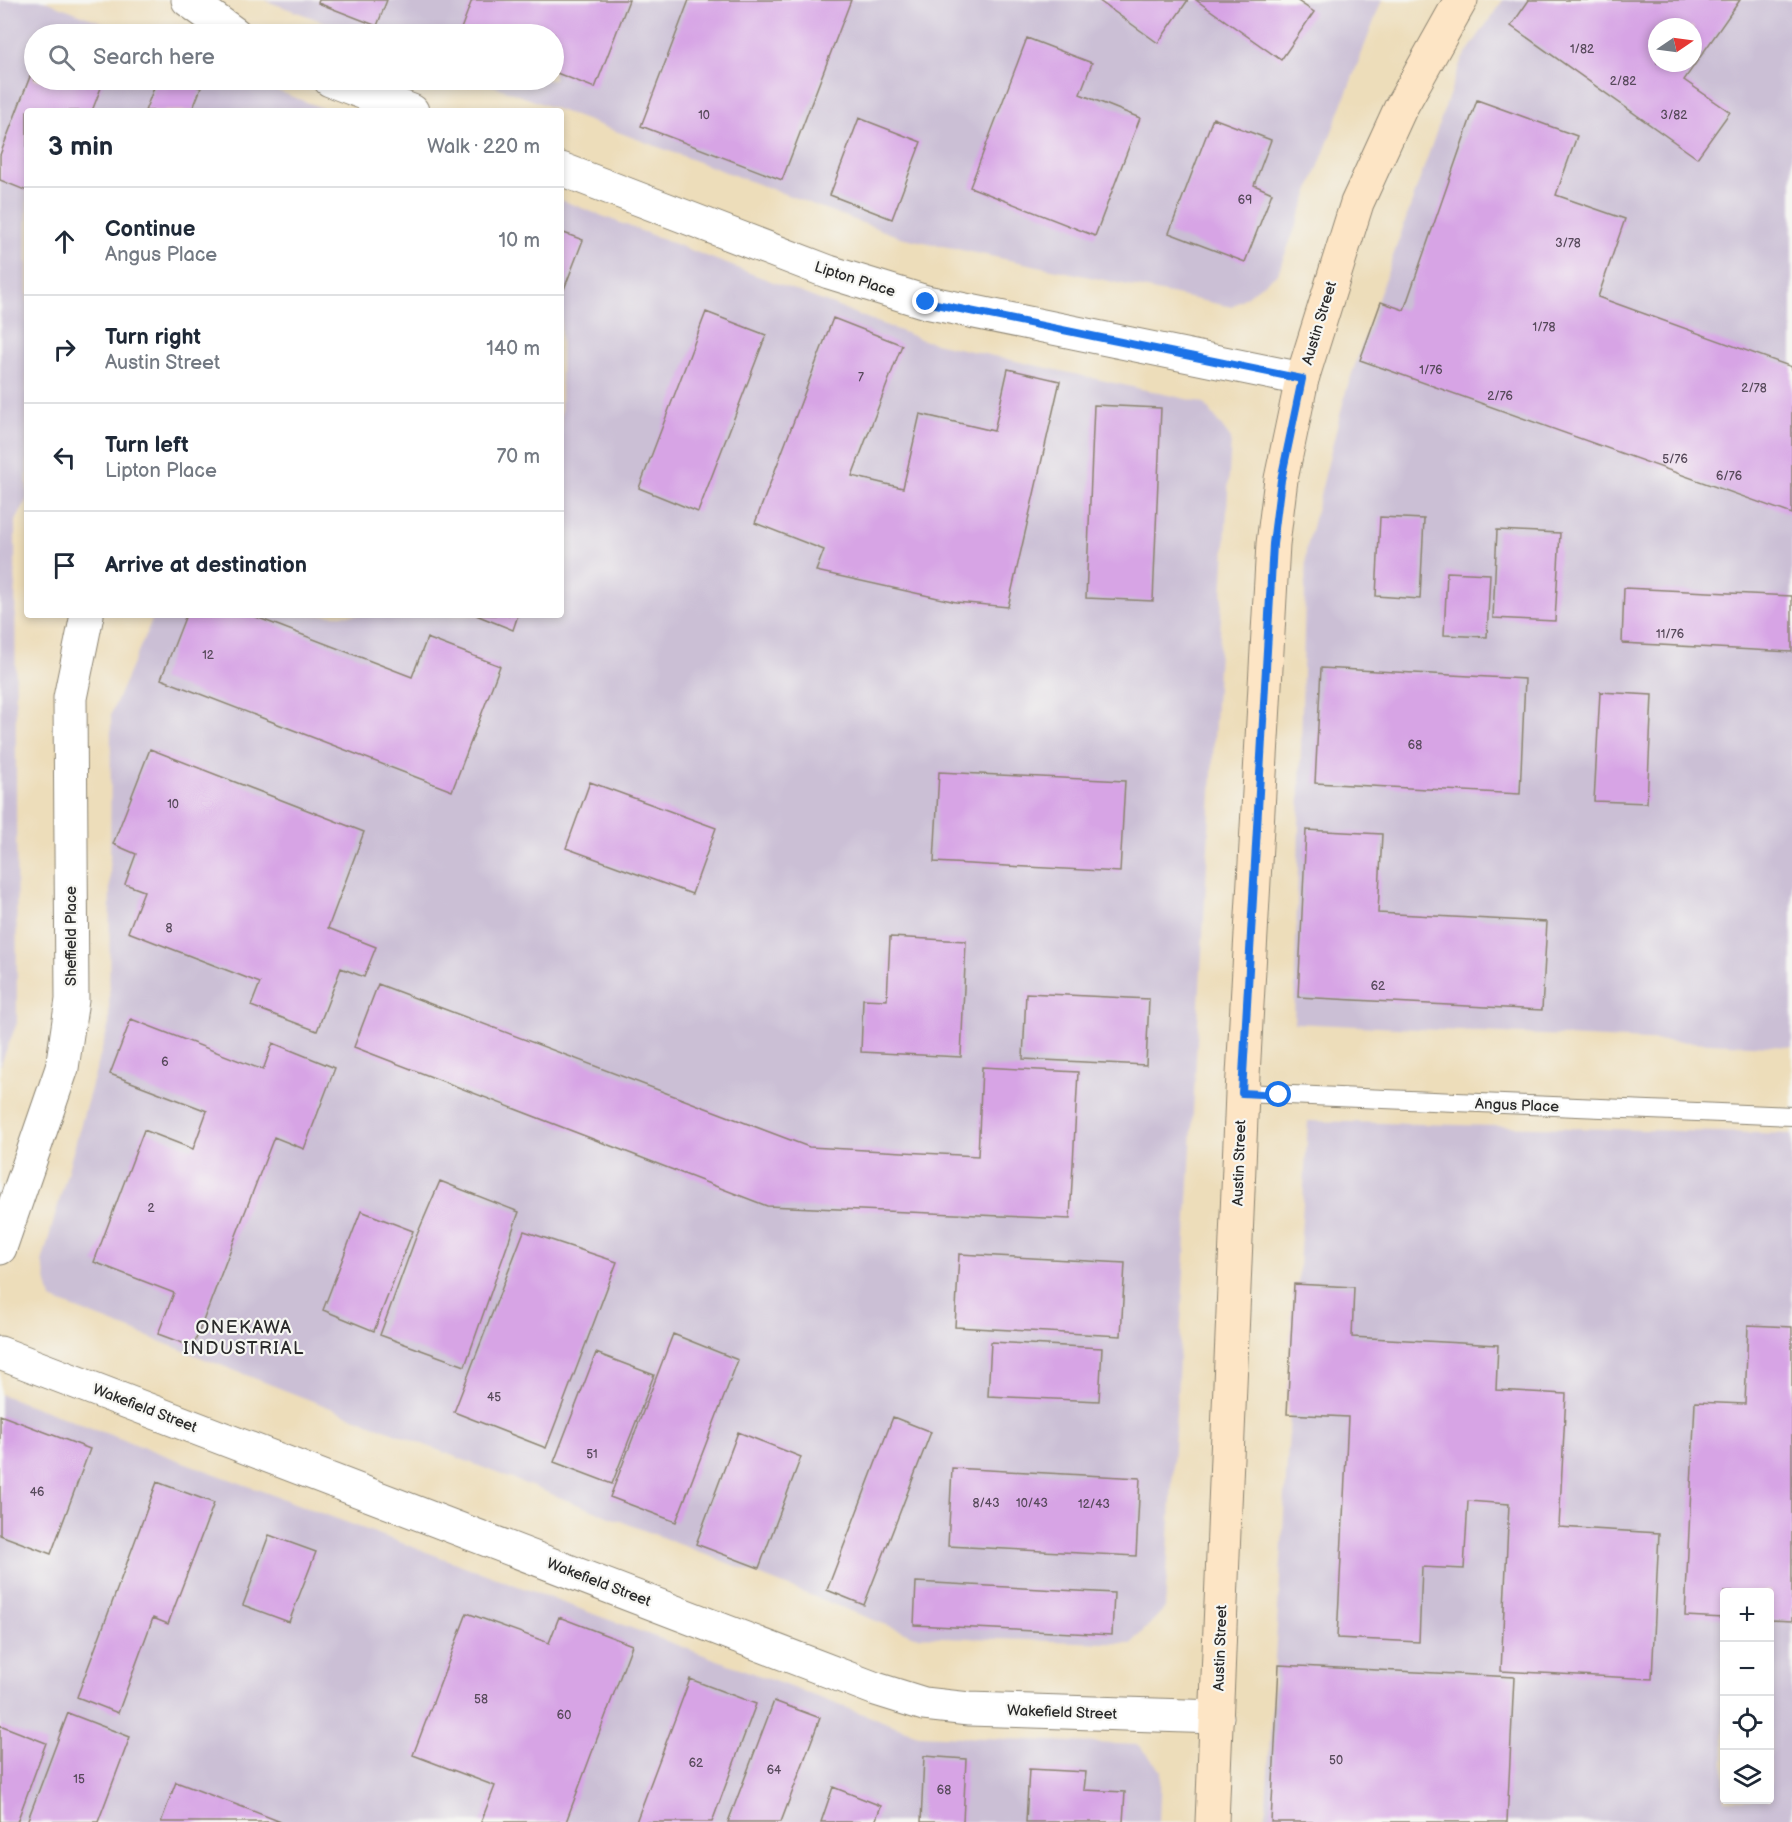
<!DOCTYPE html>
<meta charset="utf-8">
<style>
:root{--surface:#fff;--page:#f6f6f7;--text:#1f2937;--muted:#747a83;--line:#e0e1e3}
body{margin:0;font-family:"Balsamiq Sans",sans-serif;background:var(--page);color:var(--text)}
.controls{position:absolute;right:18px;bottom:18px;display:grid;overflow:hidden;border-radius:6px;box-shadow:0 3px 9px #0003}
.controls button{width:54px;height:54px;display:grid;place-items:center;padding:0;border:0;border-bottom:2px solid var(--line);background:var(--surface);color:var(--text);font:30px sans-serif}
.compass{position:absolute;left:1648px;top:18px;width:54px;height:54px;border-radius:50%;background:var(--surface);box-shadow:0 3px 9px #0003;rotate:77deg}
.stop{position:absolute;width:18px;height:18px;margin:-14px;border:4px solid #1a73e8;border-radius:50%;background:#fff}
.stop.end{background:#1a73e8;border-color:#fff;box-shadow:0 2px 6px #0008}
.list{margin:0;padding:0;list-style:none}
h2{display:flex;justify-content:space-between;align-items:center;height:78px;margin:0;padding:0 24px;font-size:26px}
h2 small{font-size:20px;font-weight:400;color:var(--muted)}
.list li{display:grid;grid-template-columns:39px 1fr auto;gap:18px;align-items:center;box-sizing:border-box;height:108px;padding:0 24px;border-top:2px solid var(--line)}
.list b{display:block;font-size:22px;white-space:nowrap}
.list p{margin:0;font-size:20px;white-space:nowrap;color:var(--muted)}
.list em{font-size:20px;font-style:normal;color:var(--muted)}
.icon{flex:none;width:33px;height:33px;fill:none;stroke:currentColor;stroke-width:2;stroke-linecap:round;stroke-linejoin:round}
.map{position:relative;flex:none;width:1792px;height:1822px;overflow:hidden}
.search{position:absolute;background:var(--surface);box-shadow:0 3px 9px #0003;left:24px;top:24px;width:540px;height:66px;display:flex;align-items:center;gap:15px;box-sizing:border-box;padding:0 21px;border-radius:33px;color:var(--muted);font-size:22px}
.panel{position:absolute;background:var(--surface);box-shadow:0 3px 9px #0003;left:24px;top:108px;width:540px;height:510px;border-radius:6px}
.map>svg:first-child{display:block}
</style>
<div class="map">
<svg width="1792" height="1822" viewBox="0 0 1792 1822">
<rect width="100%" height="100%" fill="#f6f6f2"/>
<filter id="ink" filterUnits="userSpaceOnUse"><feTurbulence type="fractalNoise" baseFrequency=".0167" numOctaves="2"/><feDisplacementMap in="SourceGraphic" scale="12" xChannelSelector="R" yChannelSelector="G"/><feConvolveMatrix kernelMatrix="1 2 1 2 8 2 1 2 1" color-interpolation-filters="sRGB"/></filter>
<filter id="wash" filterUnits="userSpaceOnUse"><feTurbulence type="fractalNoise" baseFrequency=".008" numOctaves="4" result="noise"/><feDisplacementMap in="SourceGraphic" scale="24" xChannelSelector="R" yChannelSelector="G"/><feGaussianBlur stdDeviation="1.35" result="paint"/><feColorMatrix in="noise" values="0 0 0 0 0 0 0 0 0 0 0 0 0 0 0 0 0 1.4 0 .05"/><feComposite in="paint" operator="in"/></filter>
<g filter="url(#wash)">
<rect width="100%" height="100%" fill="#edddba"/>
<path fill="#cbbfd5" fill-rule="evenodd" d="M0 0H43L132 34H34V80H249L330 111H27V499L15 523 17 1023 0 1066Z
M264 0H1382L1278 273 1232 307 900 237 478 80H554V34H357Z
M1503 0H1792V1047L1294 1023 1306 551 1346 391 1461 61ZM1657 27H1693V63H1657Z
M561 200 926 341 1204 403 1231 439 1165 1608 1131 1644 915 1636 51 1299 42 1262 109 1024 111 714 154 615H561Z
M1308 1121 1792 1134V1822H1265ZM1724 1592H1770V1800H1724Z
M0 1394 920 1735 1138 1745 1161 1770 1159 1822H0Z"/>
<g id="blocks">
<path fill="#d7a4e5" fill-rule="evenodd" d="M319 0H387L377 26 318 3Z
M472 0H629L595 88 554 72V34H459Z
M689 0H851L782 180 641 126Z
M1098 0H1188L1158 43Z
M1196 0H1296L1314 12 1281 60Z
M1529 0H1740L1684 80 1730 112 1697 158 1511 26ZM1657 27H1693V63H1657Z
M49 27 68 34H47Z
M1027 38 1092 63 1080 94 1140 118 1095 236 970 187Z
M34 66V80H104L92 111H27V191L0 180V155Z
M157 80H179L201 88 192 111H145Z
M1477 100 1577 136 1556 195 1625 219 1598 297 1792 367V514L1360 360 1381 302 1404 310Z
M859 118 921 142 892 219 830 195Z
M1213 118 1271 140 1254 185 1272 193 1245 262 1169 233Z
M561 232 583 240 561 297Z
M706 312 766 335 698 512 639 488Z
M833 318 902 345 852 476 903 488 920 414 994 431 1008 369 1060 381 1008 607 956 602 816 571 824 550 755 523Z
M1094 405 1161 408 1153 601 1086 598Z
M1380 517 1424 519 1420 599 1376 596Z
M1497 530 1560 533 1555 621 1493 618Z
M1447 572 1490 574 1487 637 1444 635Z
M1624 588 1792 596V652L1622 643Z
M186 615H251L412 677 427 638 500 666 452 791 161 679Z
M476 615H518L513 630Z
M1321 668 1525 679 1520 794 1315 783Z
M1600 692 1652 695 1647 803 1594 801Z
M150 749 364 832 328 928 376 947 364 977 341 968 317 1031 251 1006 260 983 128 932 144 891 125 884 136 854 113 844Z
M939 772 1125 781 1120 872 934 862Z
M590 782 716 828 692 894 566 848Z
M1306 830 1382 834 1378 913 1547 922 1542 1010 1298 997Z
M890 937 966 941 961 1057 861 1052 863 999 887 1000Z
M378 984 809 1147 978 1156 982 1067 1078 1072 1070 1219 767 1206 354 1047Z
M1026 993 1149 999 1146 1065 1023 1059Z
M131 1019 263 1070 273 1043 335 1068 304 1149 274 1137 193 1347 158 1334 174 1293 94 1262 144 1130 193 1149 207 1111 110 1074Z
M440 1181 519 1212 465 1366 380 1335 416 1237Z
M361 1211 413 1231 374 1331 323 1310Z
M524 1231 617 1262 546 1448 454 1412Z
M959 1254 1125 1263 1121 1336 955 1327Z
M1294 1284 1354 1287 1352 1337 1498 1345 1496 1390 1566 1394 1559 1527 1659 1533 1652 1679 1501 1671 1509 1504 1468 1501 1464 1569 1422 1567 1419 1642 1337 1638 1348 1417 1287 1414Z
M1748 1325 1792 1327V1621L1770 1620V1592H1724V1618L1685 1616 1695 1402 1745 1404Z
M673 1334 738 1360 676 1522 610 1497Z
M991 1342 1102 1348 1099 1401 988 1396Z
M596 1353 654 1375 612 1484 554 1462Z
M0 1415 90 1449 51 1554 0 1535Z
M893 1417 931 1432 864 1605 827 1590Z
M738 1432 801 1457 759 1568 696 1544Z
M952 1468 1140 1478 1136 1556 948 1546Z
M157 1482 214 1503 168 1624 153 1618 118 1713 77 1697Z
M269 1535 316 1552 289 1622 243 1605Z
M916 1582 1114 1593 1112 1635 914 1625Z
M467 1613 549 1643 559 1617 632 1645 566 1822H481L495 1786 413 1755Z
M1279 1665 1514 1677 1507 1822H1271Z
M690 1679 756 1704 712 1822H636Z
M774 1701 820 1718 781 1822H728Z
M68 1713 130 1737 98 1822H27Z
M0 1725 46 1743 17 1822H0Z
M924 1756 966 1759 963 1822H921Z
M1029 1769 1086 1772 1084 1790 1125 1792 1123 1822H1026Z
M176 1782 240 1806 281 1822H161Z
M833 1787 881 1806 875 1822H821Z"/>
</g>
</g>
<g filter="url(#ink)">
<use href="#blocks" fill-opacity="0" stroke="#8c8472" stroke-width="1.5"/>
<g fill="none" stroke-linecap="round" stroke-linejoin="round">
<defs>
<path id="service" d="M1242 1093 1792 1116"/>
<path id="minor" d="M188 0 235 34
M330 80 412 111
M561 169 829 272 926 302 1302 379
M0 1248 62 1068 72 1000 70 698 87 615"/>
<path id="tertiary" d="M0 1353 876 1689 924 1704 969 1709 1217 1717"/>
<path id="secondary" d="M1212 1822 1242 1093 1273 544 1281 479 1302 379 1357 203 1400 109 1461 0"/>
</defs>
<use href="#service" stroke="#8c8472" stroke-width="20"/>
<use href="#minor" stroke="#8c8472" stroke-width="35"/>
<use href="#tertiary" stroke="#8c8472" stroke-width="35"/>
<use href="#secondary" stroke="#8c8472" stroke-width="35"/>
<use href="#service" stroke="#fff" stroke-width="18"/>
<use href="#minor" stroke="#fff" stroke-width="33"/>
<use href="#tertiary" stroke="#fff" stroke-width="33"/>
<use href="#secondary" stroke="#fde5c5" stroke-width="33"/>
</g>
</g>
<g fill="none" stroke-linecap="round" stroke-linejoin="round" filter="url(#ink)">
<path stroke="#1a73e8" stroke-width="8" d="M926 302 1302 379 1281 480 1273 544 1242 1093 1279 1095"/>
</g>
<g text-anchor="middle" stroke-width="4.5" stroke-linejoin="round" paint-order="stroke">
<g font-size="12" fill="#56495a">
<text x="1582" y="53">1/82</text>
<text x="1623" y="85">2/82</text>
<text x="704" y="119">10</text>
<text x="1674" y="119">3/82</text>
<text x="1245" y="204">69</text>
<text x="1568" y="247">3/78</text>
<text x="1544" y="331">1/78</text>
<text x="1431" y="374">1/76</text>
<text x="861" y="381">7</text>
<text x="1754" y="392">2/78</text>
<text x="1500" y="400">2/76</text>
<text x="1675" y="463">5/76</text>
<text x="1729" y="480">6/76</text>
<text x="1670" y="638">11/76</text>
<text x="208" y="659">12</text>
<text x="1415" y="749">68</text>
<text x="173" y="808">10</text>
<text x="169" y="932">8</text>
<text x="1378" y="990">62</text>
<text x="165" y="1066">6</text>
<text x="151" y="1212">2</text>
<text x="494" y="1401">45</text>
<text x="592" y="1458">51</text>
<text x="37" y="1496">46</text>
<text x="986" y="1507">8/43</text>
<text x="1032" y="1507">10/43</text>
<text x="1094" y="1508">12/43</text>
<text x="481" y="1703">58</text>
<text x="564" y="1719">60</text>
<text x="1336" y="1764">50</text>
<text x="696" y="1767">62</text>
<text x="774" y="1774">64</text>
<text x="79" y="1783">15</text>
<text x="944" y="1794">68</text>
</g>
<g font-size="15" fill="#2b2b2b" stroke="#f6f6f2">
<text transform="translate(855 279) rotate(18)" y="5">Lipton Place</text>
<text transform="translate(1319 323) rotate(-73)" y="5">Austin Street</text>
<text transform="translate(71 936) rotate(-90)" y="5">Sheffield Place</text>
<text transform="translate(1517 1105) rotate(2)" y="5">Angus Place</text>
<text transform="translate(1239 1163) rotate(-88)" y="5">Austin Street</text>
<text transform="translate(145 1408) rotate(21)" y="5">Wakefield Street</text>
<text transform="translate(599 1582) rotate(21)" y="5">Wakefield Street</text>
<text transform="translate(1220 1648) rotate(-88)" y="5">Austin Street</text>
<text transform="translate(1062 1712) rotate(2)" y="5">Wakefield Street</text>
</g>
<g font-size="18" letter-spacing="1.5" fill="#2b2b2b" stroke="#f6f6f2">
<text x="244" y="1333">ONEKAWA<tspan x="244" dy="21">INDUSTRIAL</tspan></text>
</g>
</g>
</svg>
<div class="controls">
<button>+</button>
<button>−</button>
<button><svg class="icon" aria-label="locate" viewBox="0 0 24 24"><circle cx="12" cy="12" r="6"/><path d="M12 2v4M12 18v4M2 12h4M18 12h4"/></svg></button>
<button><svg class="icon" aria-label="layers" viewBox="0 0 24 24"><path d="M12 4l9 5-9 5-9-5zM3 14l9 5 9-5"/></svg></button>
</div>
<svg class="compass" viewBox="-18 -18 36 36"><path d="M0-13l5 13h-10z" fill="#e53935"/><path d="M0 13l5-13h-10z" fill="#747a83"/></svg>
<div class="stop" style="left:1279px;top:1095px"></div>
<div class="stop end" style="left:926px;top:302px"></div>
<div class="search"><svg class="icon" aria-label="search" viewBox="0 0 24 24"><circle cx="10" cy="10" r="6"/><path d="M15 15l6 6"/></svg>Search here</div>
<section class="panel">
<h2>3 min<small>Walk · 220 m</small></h2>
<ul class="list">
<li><svg class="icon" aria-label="ahead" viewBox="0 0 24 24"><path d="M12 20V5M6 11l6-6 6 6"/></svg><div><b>Continue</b><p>Angus Place</p></div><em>10 m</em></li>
<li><svg class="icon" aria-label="right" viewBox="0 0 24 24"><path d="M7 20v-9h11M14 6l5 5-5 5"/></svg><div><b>Turn right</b><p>Austin Street</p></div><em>140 m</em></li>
<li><svg class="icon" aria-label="left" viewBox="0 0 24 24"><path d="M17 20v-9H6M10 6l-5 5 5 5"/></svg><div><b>Turn left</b><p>Lipton Place</p></div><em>70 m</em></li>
<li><svg class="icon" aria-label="arrive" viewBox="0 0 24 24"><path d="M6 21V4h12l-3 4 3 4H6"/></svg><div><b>Arrive at destination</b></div></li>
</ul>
</section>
</div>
